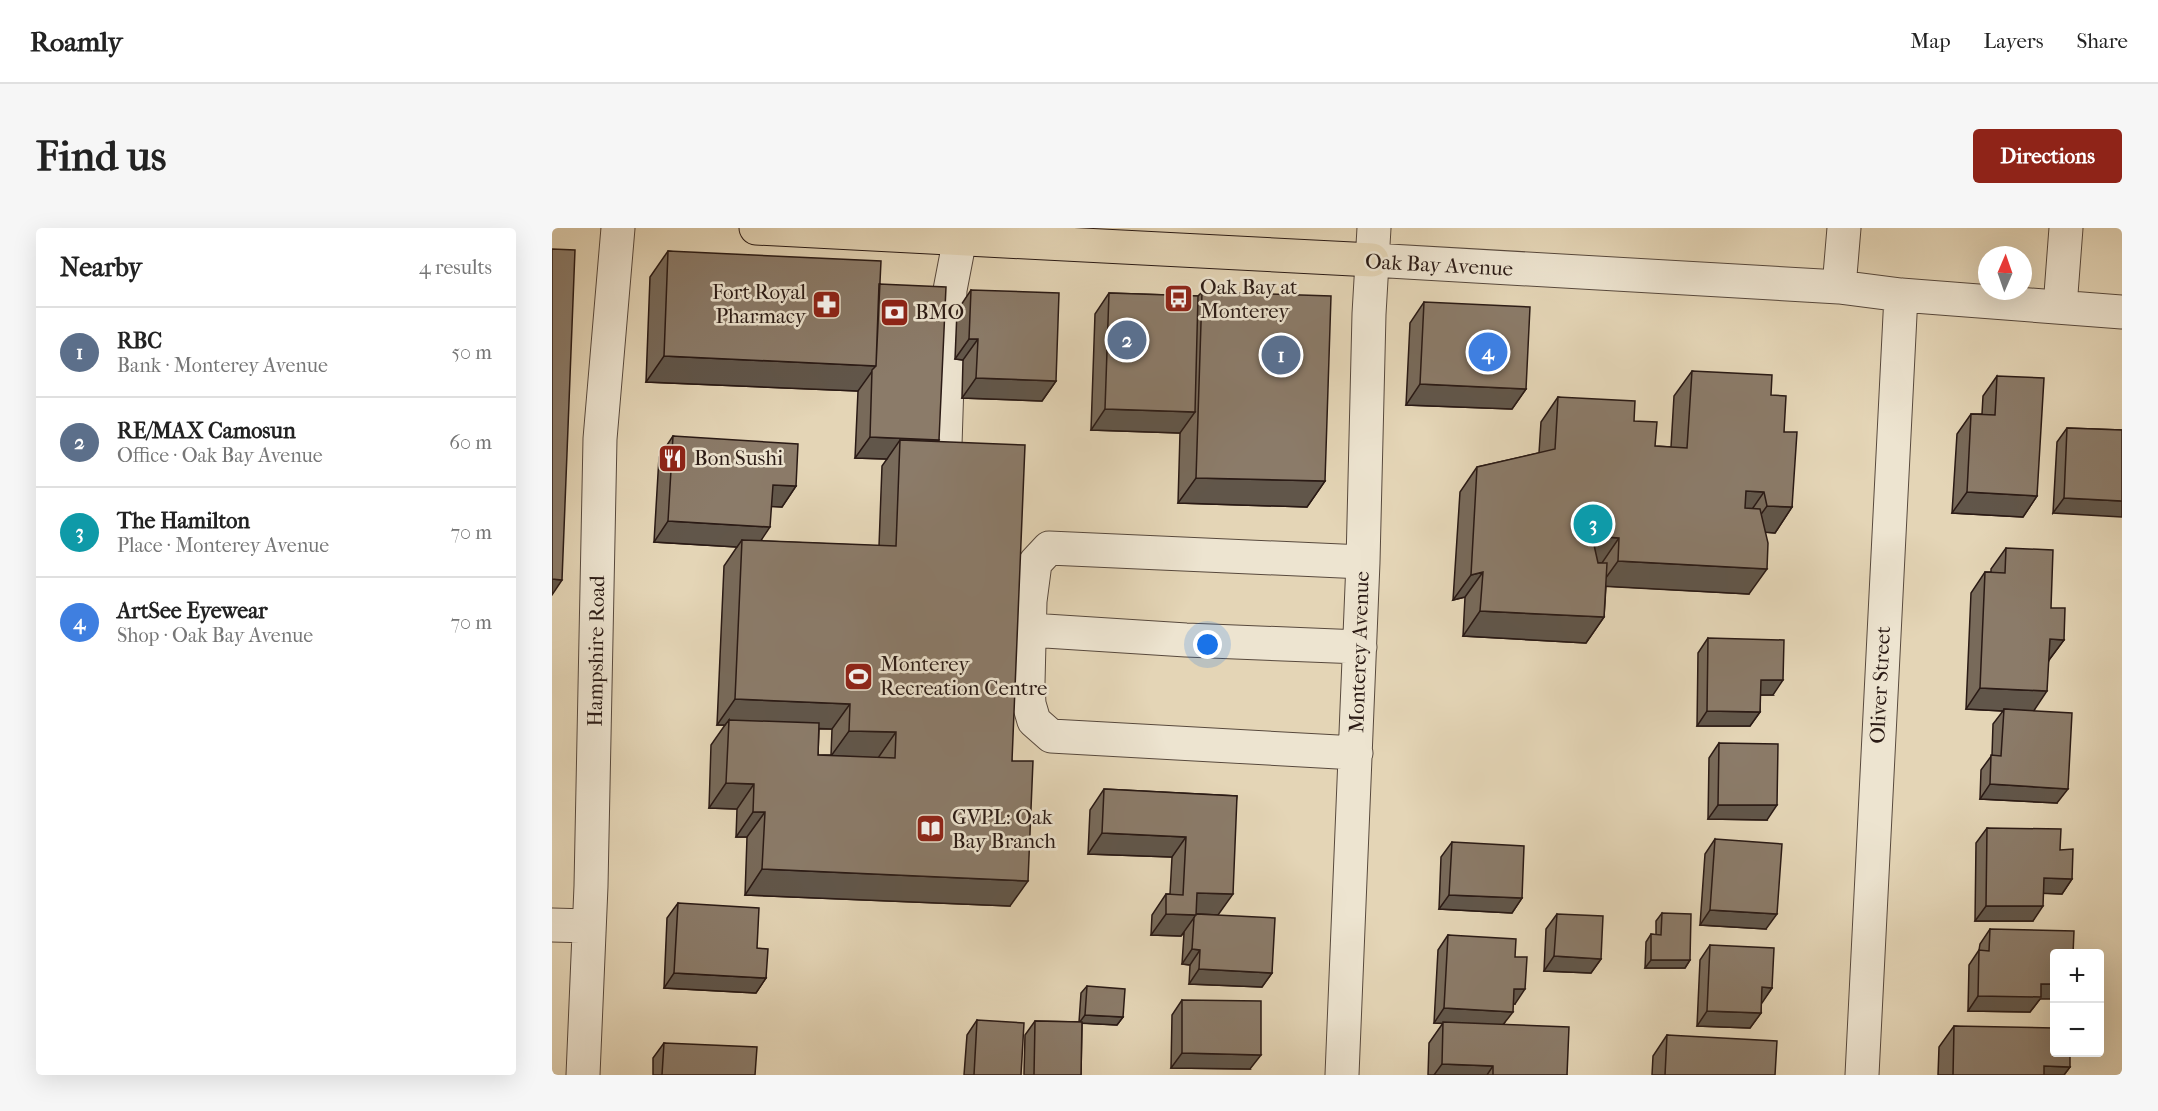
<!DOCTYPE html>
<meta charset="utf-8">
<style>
:root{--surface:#fff;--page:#f6f6f6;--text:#222;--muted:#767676;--line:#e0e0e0;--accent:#8f2418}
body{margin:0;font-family:"IM FELL French Canon",serif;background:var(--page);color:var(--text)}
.controls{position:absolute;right:18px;bottom:18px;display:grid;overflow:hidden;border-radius:6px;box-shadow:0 6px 24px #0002}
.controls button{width:54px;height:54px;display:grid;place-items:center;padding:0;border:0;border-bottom:2px solid var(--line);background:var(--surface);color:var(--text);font:30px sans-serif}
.compass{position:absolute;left:1426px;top:18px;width:54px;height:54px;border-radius:50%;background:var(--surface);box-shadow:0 6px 24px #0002;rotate:2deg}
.you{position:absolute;left:656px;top:417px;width:21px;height:21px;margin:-15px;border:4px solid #fff;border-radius:50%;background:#1a73e8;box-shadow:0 0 0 9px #1a73e833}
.badge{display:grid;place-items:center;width:39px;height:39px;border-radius:50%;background:var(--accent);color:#fff;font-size:20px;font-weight:700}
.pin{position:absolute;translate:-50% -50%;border:3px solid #fff;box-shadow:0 2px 6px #0006}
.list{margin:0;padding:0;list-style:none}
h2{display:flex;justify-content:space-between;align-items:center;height:78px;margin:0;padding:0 24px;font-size:26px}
h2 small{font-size:20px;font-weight:400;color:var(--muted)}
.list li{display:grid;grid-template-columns:39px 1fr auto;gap:18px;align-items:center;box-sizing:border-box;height:90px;padding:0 24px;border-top:2px solid var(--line)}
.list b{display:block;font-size:22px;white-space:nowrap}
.list p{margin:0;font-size:20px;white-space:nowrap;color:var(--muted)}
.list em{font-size:20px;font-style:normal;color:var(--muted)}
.map{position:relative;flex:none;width:1570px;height:847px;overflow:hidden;border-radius:6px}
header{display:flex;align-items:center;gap:36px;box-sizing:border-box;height:84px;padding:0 30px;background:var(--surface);border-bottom:2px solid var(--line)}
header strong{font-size:28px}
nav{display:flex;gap:33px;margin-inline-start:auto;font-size:21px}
.intro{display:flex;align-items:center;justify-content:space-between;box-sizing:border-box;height:144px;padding:0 36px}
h1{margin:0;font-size:42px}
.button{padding:15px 27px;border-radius:6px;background:var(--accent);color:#fff;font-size:21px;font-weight:700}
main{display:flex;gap:36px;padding:0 36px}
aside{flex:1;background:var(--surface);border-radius:6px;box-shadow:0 6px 24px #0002}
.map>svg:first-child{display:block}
</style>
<header>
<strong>Roamly</strong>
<nav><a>Map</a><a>Layers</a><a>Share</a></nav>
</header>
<div class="intro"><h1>Find us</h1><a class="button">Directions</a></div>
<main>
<aside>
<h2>Nearby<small>4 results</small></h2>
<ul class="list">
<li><span class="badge" style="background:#5c6f8a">1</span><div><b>RBC</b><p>Bank · Monterey Avenue</p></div><em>50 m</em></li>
<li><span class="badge" style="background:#5c6f8a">2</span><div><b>RE/MAX Camosun</b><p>Office · Oak Bay Avenue</p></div><em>60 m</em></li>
<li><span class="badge" style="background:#0f9aa8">3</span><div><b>The Hamilton</b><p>Place · Monterey Avenue</p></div><em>70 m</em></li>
<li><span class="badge" style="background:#3f7fe0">4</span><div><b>ArtSee Eyewear</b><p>Shop · Oak Bay Avenue</p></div><em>70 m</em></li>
</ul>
</aside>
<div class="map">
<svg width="1570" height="847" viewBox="0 0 1570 847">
<rect width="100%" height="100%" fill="#e4d5b6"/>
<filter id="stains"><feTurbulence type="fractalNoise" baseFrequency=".00333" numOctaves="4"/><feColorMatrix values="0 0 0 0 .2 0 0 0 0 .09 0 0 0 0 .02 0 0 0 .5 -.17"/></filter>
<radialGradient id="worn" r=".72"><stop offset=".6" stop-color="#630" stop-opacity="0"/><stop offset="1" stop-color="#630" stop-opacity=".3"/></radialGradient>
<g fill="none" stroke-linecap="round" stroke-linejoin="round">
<defs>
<path id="minor" d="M820 32 1287 59 1349 67 1570 84
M1287 59 1292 0
M1508 79 1514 0
M393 217 398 62 408 10
M478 402 634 412 808 419
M804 525 499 508 482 493 477 476 476 455 478 373 483 335 497 320 811 334
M0 697 37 698
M31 847 39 658 48 211 66 0
M790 847 811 334 817 86 822 0
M1310 847 1349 67"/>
<path id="major" d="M204 0 820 32"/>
</defs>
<use href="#minor" stroke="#58493d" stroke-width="35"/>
<use href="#major" stroke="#2a1a15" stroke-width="35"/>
<use href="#minor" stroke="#ede4d0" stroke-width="33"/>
<use href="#major" stroke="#e4d5b6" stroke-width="33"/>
</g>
<path fill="#786a5a" stroke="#2a1a15" stroke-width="1.5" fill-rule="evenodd" d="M116 23 327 56 386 214 460 533 458 678 193 667 195 609H184L185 581 157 580 159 517 173 497H165L172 338 185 319 102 314 107 229 121 208 244 258 230 279 219 278 209 313 327 318 330 238 335 231 303 230 306 163 94 154 98 49ZM267 501H280L279 527H266Z
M419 62 504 153 490 173 410 170 411 132 403 131 405 83Z
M650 64 773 253 755 279 626 275 628 205 539 202 543 86 557 65 646 68Z
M872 74 974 161 960 181 854 177 858 95Z
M1140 143 1219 167 1232 204 1240 279 1223 305 1213 304 1197 366 1054 358 1052 389 1034 415 911 408 913 369 901 372 908 264 925 239 987 225 989 194 1006 169 1082 193 1103 218 1119 219 1122 168Z
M1445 148 1485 268 1471 289 1400 285 1405 206 1419 186H1430L1431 168Z
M1515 200 1570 202 1501 285 1505 214Z
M1454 320 1499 380 1512 412 1497 432 1482 483 1505 575 1428 571 1429 542 1440 527 1441 496 1451 483 1414 481 1419 365 1433 344H1439V341Z
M1156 410 1221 467H1208V484L1198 498H1145L1146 425Z
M1167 515 1215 592 1156 591 1157 530Z
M552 561 685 568 666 687 720 745 710 759 637 756 638 737 630 736 632 705 629 708 599 707 600 687 614 666H618L620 629 536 626 538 582Z
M1435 600 1508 622 1520 651 1510 666 1491 665 1481 693H1423L1424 615Z
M1163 611 1214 701 1148 697 1153 626Z
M900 614 970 670 960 685 887 681 889 629Z
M126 675 205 720 214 750 204 765 112 760 115 690Z
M1110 685 1138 732 1133 740H1093L1094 714 1099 706 1104 707V693Z
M1005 686 1049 731 1039 745 992 743 994 701Z
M1438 701 1488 771 1478 784 1416 783 1417 737 1427 722 1428 716Z
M896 707 963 729V776H961L952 796 1015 847H876L877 815 891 795H882L886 722Z
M1158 717 1220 760 1209 775V785L1198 800 1145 798 1148 732Z
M535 758 571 789 565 797 530 795 529 847H472L473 807 483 793 527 794 529 765Z
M630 772 698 841 619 840 620 787Z
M425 792 469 847H412L415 807Z
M1402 798 1500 810 1518 839 1512 847H1386L1387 819Z
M1115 807 1223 847H1100L1101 828Z
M112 815 203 847H101V830Z"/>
<path fill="#61564a" stroke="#2a1a15" stroke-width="1.5" d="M417 111H426L411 132 403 131Z
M112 128 324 138 306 163 94 154Z
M424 150 504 153 490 173 410 170Z
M868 156 974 161 960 181 854 177Z
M553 181 643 184 628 205 539 202Z
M318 209 387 212 373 233 348 212 335 231 303 230Z
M644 250 773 253 755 279 626 275Z
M221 257 244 258 230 279 206 278Z
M1194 263 1212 264 1194 290 1176 288Z
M1415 264 1485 268 1471 289 1400 285Z
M1512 270 1570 273V289L1501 285Z
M1215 278 1240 279 1223 305 1197 303Z
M116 293 218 299 204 320 190 312 185 319 102 314Z
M1040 308 1067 310 1050 335 1022 333Z
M1066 333 1215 341 1197 366 1048 358Z
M931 344 913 369 901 372 919 347Z
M0 351 10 352 0 367Z
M928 383 1052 389 1034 415 911 408Z
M1498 411 1512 412 1497 432H1483Z
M1209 452H1231L1221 467H1198Z
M1428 460 1495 463 1481 484 1452 481 1451 483 1414 481Z
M183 471 298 476 280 501 177 497V492L173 497H165Z
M1155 483 1208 484 1198 498H1145Z
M297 503 344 504 326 530 279 528Z
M174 555 202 556 185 581 157 580Z
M1438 556 1516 561 1505 575 1428 571Z
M1166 577H1225L1215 592 1156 591Z
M201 584H213L195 609H184Z
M550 605 634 609 620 629 536 626Z
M210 641 476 653 458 678 193 667Z
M1492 650 1520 651 1510 666 1481 665Z
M645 665 681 666 666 687 630 685Z
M897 667 970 670 960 685 887 681Z
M1434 678H1491L1481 693H1423Z
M1158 682 1225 686 1214 701 1148 697Z
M614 686 644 687 629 708 599 707Z
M640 721 648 722 638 737 630 736Z
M1002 728 1049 731 1039 745 992 743Z
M1099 732H1138L1133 740H1093Z
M647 741 720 745 710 759 637 756Z
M122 745 214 750 204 765 112 760Z
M1489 756H1503V771H1488L1478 784 1416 783 1426 768Z
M1210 759 1220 760 1210 775 1200 774Z
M962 761H973L963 776H951Z
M892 780 961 784 950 798 882 795Z
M1155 783 1209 785 1198 800 1145 798Z
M533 787 571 789 565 797 527 795Z
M630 825 709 827 698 841 619 840Z
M890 836 941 838 935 847H882Z
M1492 838 1518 839 1512 847H1486Z"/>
<path fill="#8b7b69" stroke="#2a1a15" stroke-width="1.5" d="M0 21 23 22 10 352 0 351Z
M116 23 329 33 324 138 112 128Z
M327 56 394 59 387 212 318 209 320 142 324 138Z
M419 62 507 65 504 153 424 150 426 111H417Z
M650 64 779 68 773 253 644 250Z
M557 65 646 68 643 184 553 181Z
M872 74 978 79 974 161 868 156Z
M1140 143 1220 147 1219 167 1234 168 1232 204H1245L1240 279 1215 278 1212 264 1194 263 1193 280 1208 281 1216 315 1215 341 1066 333 1067 310 1040 308 1046 335H1055L1052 389 928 383 931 344 919 347 925 239 1003 221 1006 169 1083 173 1082 193 1105 194 1103 218 1135 220Z
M1445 148 1492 150 1485 268 1415 264 1419 186 1443 187Z
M1515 200 1570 202V273L1512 270Z
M121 208 246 216 244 258 221 257 218 299 116 293Z
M348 212 473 217 460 533H481L476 653 210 641 213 584H201L202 556 174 555 177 492 267 495 266 527 343 530 344 504 297 503 298 476 183 471 190 312 344 318Z
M1454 320 1501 322 1499 380H1513L1512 412 1498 411 1495 463 1428 460 1433 344 1453 345Z
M1156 410 1232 412 1231 452H1209L1208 484 1155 483Z
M1452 481 1520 485 1516 561 1438 556 1439 527 1449 528Z
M1167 515 1226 516 1225 577H1166Z
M552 561 685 568 681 666 645 665 644 687 614 686V666L631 667 634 609 550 605Z
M1435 600 1509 601 1508 622 1521 621 1520 651 1492 650 1491 678H1434Z
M1163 611 1230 616 1225 686 1158 682Z
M900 614 972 618 970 670 897 667Z
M126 675 207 680 205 720 216 721 214 750 122 745Z
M1110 685 1139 686 1138 732H1099V706L1109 707Z
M644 686 723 690 720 745 647 741 648 722 640 721 642 690Z
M1005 686 1051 688 1049 731 1002 728Z
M1438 701 1522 703 1521 726H1503V756H1489V769L1426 768 1427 722 1437 723Z
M896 707 964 711 963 729H975L973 761H962L961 784 892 780Z
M1158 717 1222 720 1220 760 1210 759 1209 785 1155 783Z
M535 758 573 761 571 789 533 787Z
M630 772 709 773V827L630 825Z
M425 792 472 795 469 847H422Z
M483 793 530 794 529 847H482Z
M891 794 1017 799 1015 847H941V838L890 836Z
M1402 798 1501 800 1500 810H1503V825H1518V839L1492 838V847H1401Z
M1115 807 1225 813 1223 847H1113Z
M112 815 205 819 203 847H110Z"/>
<defs>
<symbol id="bus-square" viewBox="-11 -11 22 22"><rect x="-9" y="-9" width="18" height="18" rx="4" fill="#8f2418" stroke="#ede4d0"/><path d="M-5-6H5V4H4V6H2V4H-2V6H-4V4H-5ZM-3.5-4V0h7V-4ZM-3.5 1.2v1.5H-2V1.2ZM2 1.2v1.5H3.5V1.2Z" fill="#fff"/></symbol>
<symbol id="pharmacy-square" viewBox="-11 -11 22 22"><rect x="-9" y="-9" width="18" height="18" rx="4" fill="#8f2418" stroke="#ede4d0"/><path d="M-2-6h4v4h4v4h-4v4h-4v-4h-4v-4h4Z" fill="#fff"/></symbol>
<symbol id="bank-square" viewBox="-11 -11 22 22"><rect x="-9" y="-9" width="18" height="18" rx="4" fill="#8f2418" stroke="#ede4d0"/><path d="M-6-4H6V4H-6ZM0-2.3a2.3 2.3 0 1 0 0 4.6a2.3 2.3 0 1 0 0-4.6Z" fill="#fff"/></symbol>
<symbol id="restaurant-square" viewBox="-11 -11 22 22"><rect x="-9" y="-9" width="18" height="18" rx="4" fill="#8f2418" stroke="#ede4d0"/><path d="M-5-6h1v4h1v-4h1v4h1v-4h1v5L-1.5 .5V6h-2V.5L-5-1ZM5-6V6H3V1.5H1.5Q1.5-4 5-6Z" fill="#fff"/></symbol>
<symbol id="stadium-square" viewBox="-11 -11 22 22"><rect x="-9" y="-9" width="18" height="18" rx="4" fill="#8f2418" stroke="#ede4d0"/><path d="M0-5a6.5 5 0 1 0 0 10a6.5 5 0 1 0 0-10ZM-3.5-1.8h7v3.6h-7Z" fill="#fff"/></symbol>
<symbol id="library-square" viewBox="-11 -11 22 22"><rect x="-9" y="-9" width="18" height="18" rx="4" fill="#8f2418" stroke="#ede4d0"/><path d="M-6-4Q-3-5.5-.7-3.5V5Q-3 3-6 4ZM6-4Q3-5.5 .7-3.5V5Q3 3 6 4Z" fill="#fff"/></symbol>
</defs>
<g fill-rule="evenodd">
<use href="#bus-square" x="610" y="54" width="33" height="33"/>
<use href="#pharmacy-square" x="258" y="60" width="33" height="33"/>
<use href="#bank-square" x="326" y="68" width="33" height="33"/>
<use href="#restaurant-square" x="104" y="214" width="33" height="33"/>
<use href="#stadium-square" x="290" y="432" width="33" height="33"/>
<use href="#library-square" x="362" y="584" width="33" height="33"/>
</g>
<g text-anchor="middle" stroke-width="5" stroke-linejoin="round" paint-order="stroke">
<g font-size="21" fill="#2a1a15" stroke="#ede4d0">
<text transform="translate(887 37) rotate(3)" y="7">Oak Bay Avenue</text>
<text transform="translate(44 423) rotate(-89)" y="7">Hampshire Road</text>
<text transform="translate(807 424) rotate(-88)" y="7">Monterey Avenue</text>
<text transform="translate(1328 457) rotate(-87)" y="7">Oliver Street</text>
</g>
<g font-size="21" fill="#2a1a15" stroke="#ede4d0" text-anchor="start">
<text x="648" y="66">Oak Bay at<tspan x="648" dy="24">Monterey</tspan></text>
<text x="254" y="71" text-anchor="end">Fort Royal<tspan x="254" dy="24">Pharmacy</tspan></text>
<text x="363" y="91">BMO</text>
<text x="142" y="237">Bon Sushi</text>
<text x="328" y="443">Monterey<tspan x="328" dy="24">Recreation Centre</tspan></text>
<text x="400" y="596">GVPL: Oak<tspan x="400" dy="24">Bay Branch</tspan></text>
</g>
</g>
<rect width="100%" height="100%" filter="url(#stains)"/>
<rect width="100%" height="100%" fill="url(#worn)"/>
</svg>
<div class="controls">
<button>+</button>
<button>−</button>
</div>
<svg class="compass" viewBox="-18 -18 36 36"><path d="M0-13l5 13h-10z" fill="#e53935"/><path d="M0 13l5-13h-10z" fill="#767676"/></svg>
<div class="you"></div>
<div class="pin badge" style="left:729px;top:127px;background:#5c6f8a">1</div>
<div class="pin badge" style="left:575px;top:112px;background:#5c6f8a">2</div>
<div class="pin badge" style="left:1041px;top:296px;background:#0f9aa8">3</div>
<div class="pin badge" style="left:936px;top:124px;background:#3f7fe0">4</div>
</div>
</main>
